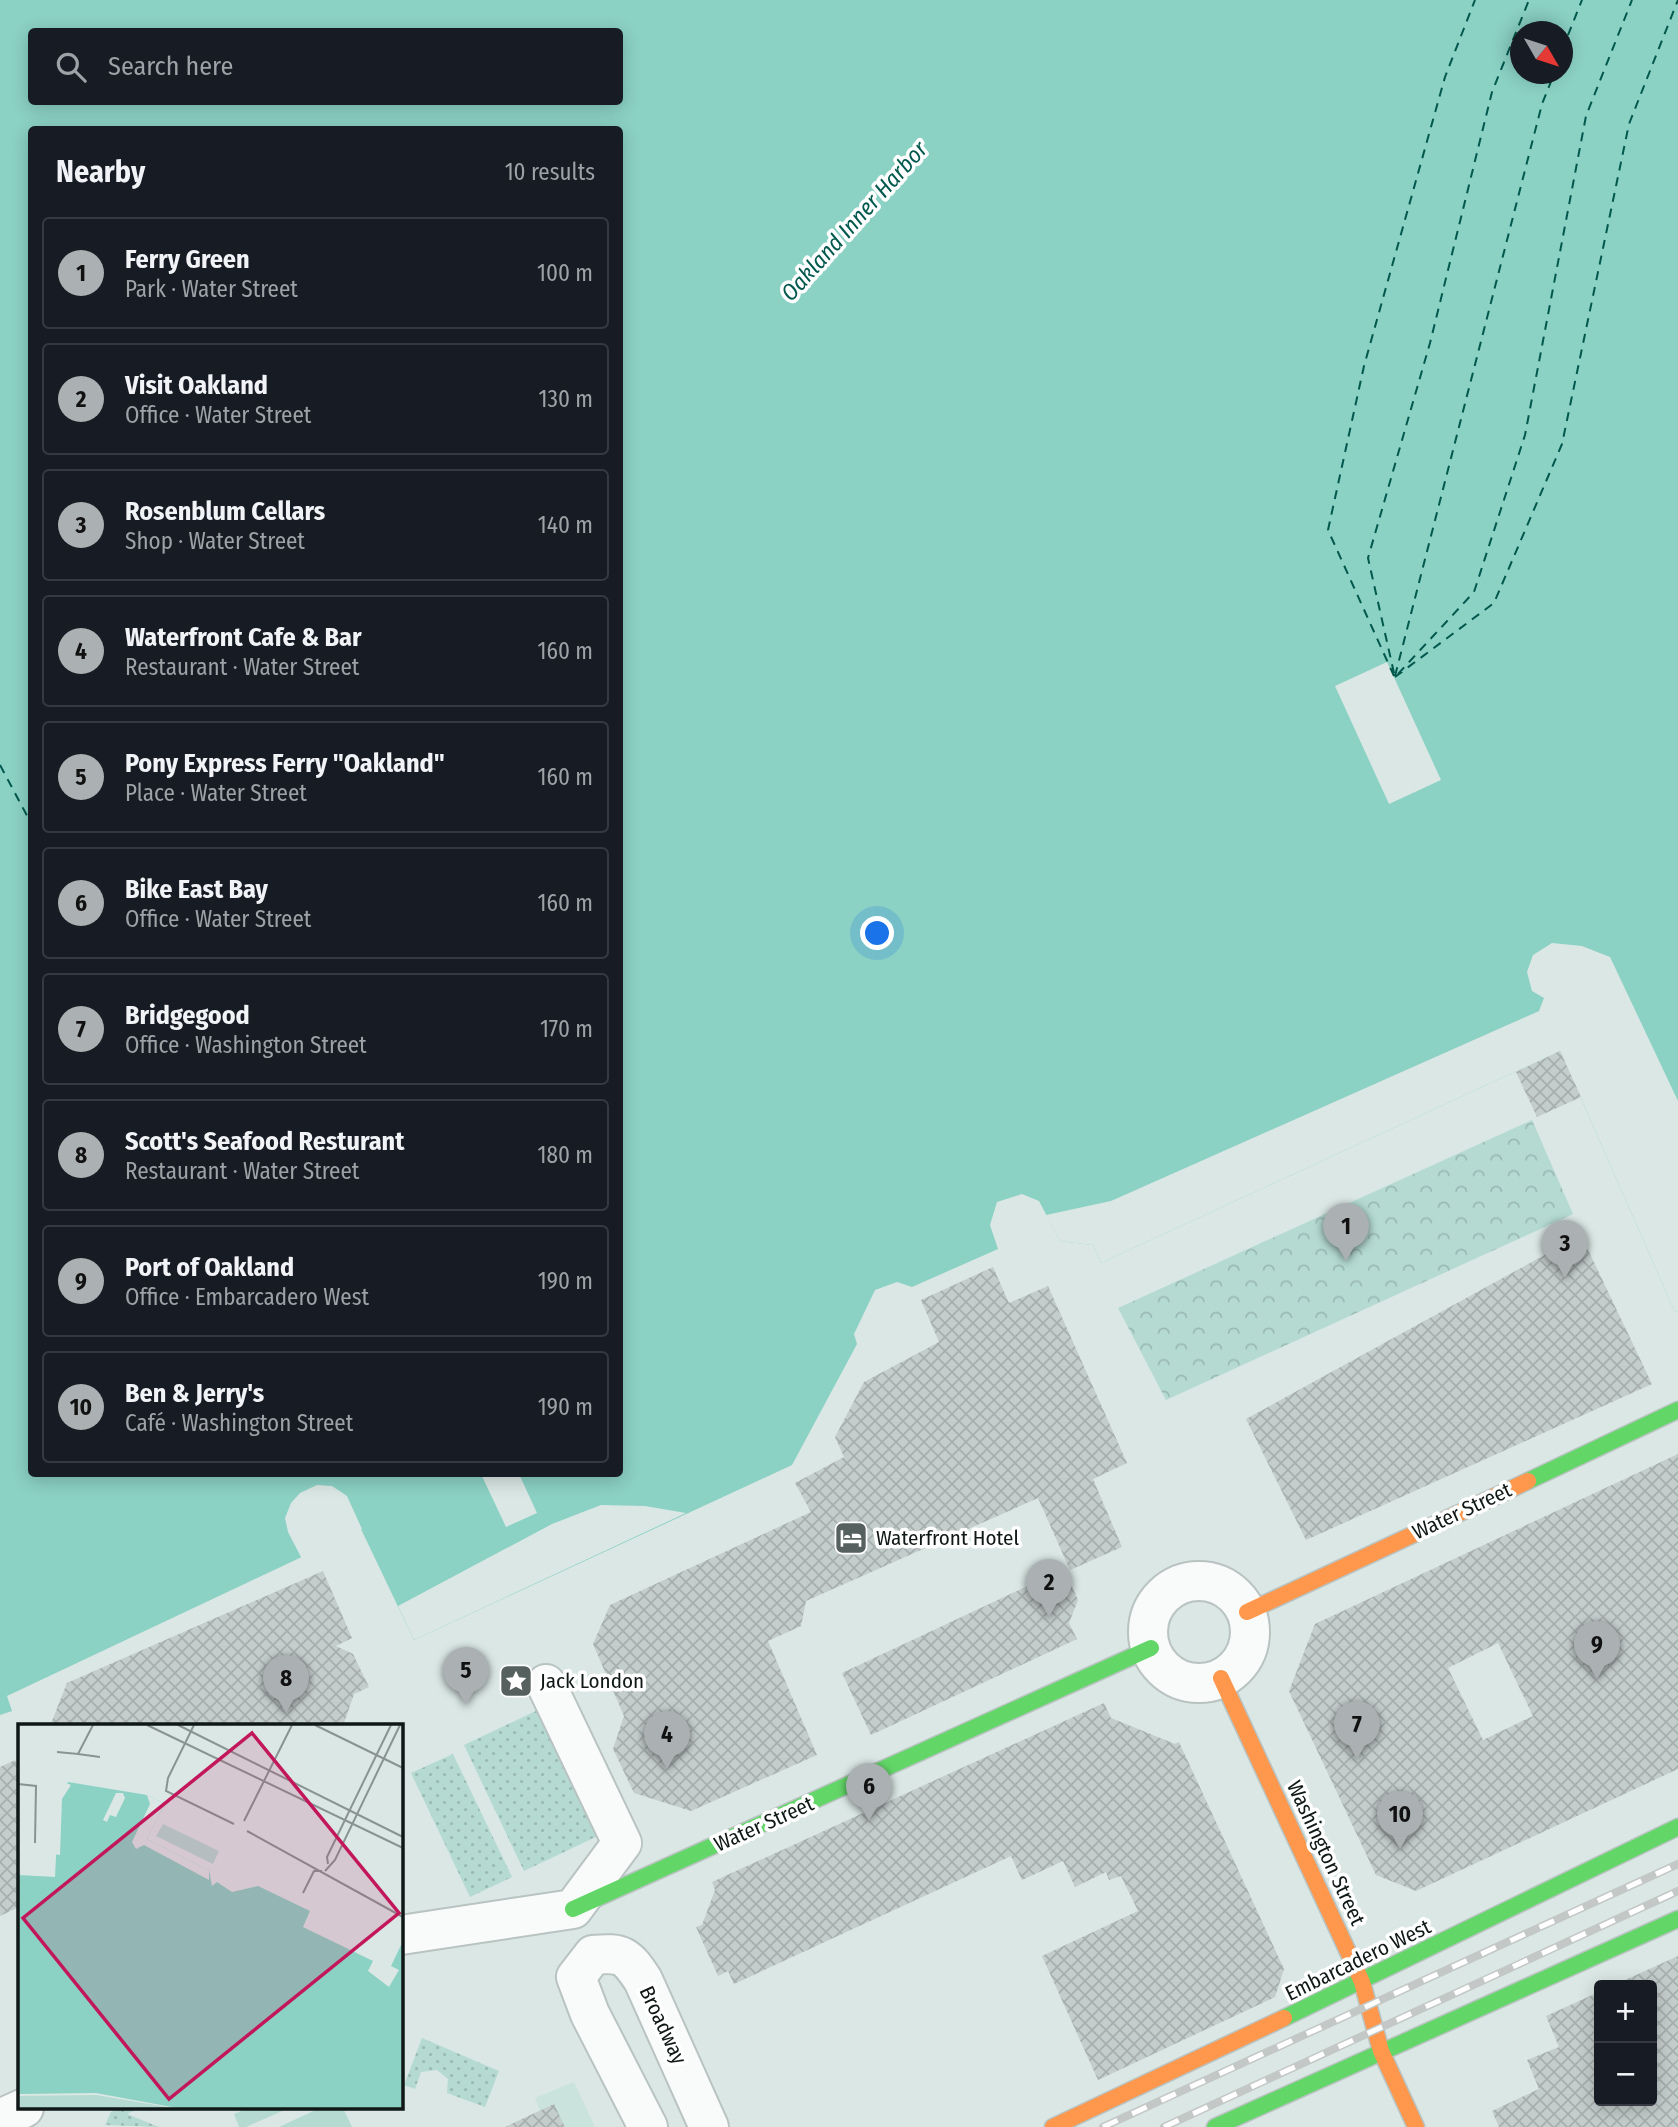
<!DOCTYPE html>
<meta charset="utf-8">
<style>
:root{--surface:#171b24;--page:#20242c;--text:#f1f3f6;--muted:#9ea1a6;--line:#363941;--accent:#abb1b2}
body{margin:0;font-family:"Fira Sans Condensed",sans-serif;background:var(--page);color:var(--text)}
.controls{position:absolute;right:21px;bottom:21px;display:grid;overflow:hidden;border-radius:7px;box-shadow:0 4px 18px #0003}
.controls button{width:63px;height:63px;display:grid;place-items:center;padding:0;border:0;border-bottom:2px solid var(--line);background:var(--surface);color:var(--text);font:35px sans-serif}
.compass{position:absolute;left:1510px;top:21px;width:63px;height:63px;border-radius:50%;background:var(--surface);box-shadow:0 4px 18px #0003;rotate:129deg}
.you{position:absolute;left:878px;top:934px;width:24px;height:24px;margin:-18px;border:5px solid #fff;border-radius:50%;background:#1a73e8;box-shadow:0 0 0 10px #1a73e833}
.badge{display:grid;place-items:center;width:46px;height:46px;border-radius:50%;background:var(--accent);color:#111;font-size:23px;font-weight:700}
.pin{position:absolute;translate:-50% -58px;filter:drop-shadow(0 2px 4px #0008)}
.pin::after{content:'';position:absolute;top:37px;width:24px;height:21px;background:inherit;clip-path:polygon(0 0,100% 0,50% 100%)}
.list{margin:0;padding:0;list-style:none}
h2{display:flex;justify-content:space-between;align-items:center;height:91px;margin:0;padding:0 28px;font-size:30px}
h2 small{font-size:23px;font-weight:400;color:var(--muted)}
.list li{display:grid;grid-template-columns:46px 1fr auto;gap:21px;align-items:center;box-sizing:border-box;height:112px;margin:0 14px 14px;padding:0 14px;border:2px solid var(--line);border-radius:7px}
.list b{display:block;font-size:26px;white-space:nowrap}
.list p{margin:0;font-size:23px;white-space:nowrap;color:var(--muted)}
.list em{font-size:23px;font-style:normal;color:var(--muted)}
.icon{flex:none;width:38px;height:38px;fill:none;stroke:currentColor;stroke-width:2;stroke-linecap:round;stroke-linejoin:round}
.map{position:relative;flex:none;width:1678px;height:2127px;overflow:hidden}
.search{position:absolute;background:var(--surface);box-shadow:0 4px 18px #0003;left:28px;top:28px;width:595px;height:77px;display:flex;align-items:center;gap:18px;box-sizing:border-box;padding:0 24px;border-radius:7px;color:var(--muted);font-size:26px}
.panel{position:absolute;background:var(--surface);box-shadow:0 4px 18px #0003;left:28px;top:126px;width:595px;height:1351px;border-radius:7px}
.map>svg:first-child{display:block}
</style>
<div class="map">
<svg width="1678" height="2127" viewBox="0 0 1678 2127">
<defs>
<pattern id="grass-dots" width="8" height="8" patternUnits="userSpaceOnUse" patternTransform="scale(1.75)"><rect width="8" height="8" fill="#b4dad2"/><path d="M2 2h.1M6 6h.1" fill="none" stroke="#9abab4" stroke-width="1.8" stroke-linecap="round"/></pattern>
<pattern id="park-crowns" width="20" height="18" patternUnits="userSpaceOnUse" patternTransform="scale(1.75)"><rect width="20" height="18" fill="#b4dad2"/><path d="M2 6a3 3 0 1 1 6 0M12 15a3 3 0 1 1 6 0" fill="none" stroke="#9abab4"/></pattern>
<pattern id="building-cross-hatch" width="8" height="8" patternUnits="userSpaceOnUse" patternTransform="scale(1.75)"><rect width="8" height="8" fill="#c3cdcb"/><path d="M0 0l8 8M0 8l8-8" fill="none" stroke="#a6afae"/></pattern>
</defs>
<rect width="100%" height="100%" fill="#dae7e4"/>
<path fill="#cae3dd" d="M574 2082 595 2127H512L541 2113 535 2098Z"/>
<path fill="url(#grass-dots)" d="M542 1708 602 1834 524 1871 464 1745Z
M453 1754 512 1877 470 1897 411 1773Z
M422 2038 499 2071 485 2107 447 2093 448 2079 437 2070 421 2072 415 2089 404 2085Z
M121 2108H140L127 2114 159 2127 105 2125 111 2112Z"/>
<path fill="url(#park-crowns)" d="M1532 1120 1573 1214 1166 1400 1118 1308Z"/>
<path fill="#b4dad2" d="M248 2108H289L246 2127H239L234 2114Z
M320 2108H343L352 2127H279Z"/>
<path fill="#8bd1c4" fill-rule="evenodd" d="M0 0H1678V1311L1675 1312 1560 1051 1101 1263 1093 1245 1060 1241 1039 1201 1022 1194 997 1202 990 1225 998 1249 912 1287 897 1282 875 1290 854 1334 857 1344 792 1465 414 1640 361 1529 7 1696 12 1711 0 1715ZM32 32H620V102H32ZM1520 32H1562V74H1520ZM32 130H620V1474H32Z"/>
<path fill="#dae7e4" d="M1387 662 1441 780 1389 804 1335 686Z
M1552 943 1582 946 1610 957 1678 1101V1311L1675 1312 1560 1051 1101 1263 1093 1245 1060 1241 1046 1215 1111 1201 1539 1011 1544 998 1532 991 1527 972 1533 955Z
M481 1474H519L537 1513 506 1527Z
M317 1485 332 1486 347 1496 362 1529 302 1559 288 1532 285 1518 291 1503 300 1493Z
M601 1505 645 1506 686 1513 414 1640 398 1606 552 1524Z"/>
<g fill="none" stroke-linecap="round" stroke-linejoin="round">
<path stroke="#02584d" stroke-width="2" stroke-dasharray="9 7" stroke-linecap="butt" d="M1562 50 1582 0
M1394 673 1368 558 1430 343 1492 92 1529 0
M1398 674 1474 592 1525 435 1586 116 1632 0
M1394 676 1328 530 1364 366 1445 77 1475 0
M1395 676 1542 104 1554 74
M1395 677 1494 603 1562 444 1629 124 1678 0
M0 765 32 825"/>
</g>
<path fill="url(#building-cross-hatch)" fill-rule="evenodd" d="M1560 1051 1581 1097 1537 1117 1516 1072Z
M1581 1235 1652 1384 1306 1540 1246 1419Z
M993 1267 1009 1303 1048 1286 1127 1463 1093 1479 1122 1547 1070 1570 1038 1498 806 1601 801 1626 768 1641 817 1755 691 1811 634 1793 613 1749 624 1716 593 1644 610 1605 811 1512 795 1483 844 1457 835 1437 864 1382 939 1342 921 1300Z
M1678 1454V1769L1416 1891 1376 1875 1289 1691 1315 1624ZM1498 1643 1533 1716 1483 1740 1448 1668Z
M1064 1569 1078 1600 1069 1623 1077 1639 871 1735 842 1673Z
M323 1571 352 1638 336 1646 353 1654 369 1687 354 1694 343 1726H50L67 1683Z
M1104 1703 1111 1718 1175 1744 1179 1742 1284 1969 1275 1997 1098 2080 1042 1956 1138 1911 1121 1876 1109 1880 1106 1872 1075 1887 1063 1861 1022 1880 1011 1856 734 1984 728 1971 718 1976 696 1927 702 1925 715 1890 712 1882Z
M15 1760 19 1769V1907L0 1916V1767Z
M1678 1956V2127H1499L1492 2111 1539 2089 1527 2060 1559 2047 1546 2016 1599 1992V2101H1652V1985H1614Z
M554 2104 565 2127H505Z"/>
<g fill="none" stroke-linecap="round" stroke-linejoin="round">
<defs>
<path id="street" d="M1148 1632a51 51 0 1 1 102 0a51 51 0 1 1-102 0Z
M546 1684 622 1843 573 1909
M401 1935 573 1909
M0 2119 24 2108
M648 2127 590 2014 576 1977 593 1955C623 1952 627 1956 643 1980L709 2127"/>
<path id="fast" d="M1528 1481 1678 1410
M573 1909 1151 1648
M1284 2018 1678 1827
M1215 2127 1678 1919"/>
<path id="slow" d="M1247 1612 1528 1481
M1221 1678 1362 1982 1381 2051 1416 2127
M1053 2127 1284 2018"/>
</defs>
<use href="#street" stroke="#b9c3c1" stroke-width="42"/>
<use href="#fast" stroke="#b9c3c1" stroke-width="19"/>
<use href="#slow" stroke="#b9c3c1" stroke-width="19"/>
<use href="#street" stroke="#f9fbfb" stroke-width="38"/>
<use href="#fast" stroke="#63d668" stroke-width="16"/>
<use href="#slow" stroke="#ff974d" stroke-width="16"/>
<defs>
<path id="rail" d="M1103 2127 1678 1864
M1164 2127 1678 1891"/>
</defs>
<use href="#rail" stroke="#c3c7c5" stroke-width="8"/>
<use href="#rail" stroke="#fff" stroke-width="5" stroke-dasharray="16" stroke-linecap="butt"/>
</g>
<defs>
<symbol id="hotel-square" viewBox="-11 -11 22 22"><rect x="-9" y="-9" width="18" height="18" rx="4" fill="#56605e" stroke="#fff"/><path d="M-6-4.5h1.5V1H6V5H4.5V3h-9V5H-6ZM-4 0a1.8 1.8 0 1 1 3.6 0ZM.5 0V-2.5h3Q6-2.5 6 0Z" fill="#fff"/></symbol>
<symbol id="sight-square" viewBox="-11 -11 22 22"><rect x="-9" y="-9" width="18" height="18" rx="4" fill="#56605e" stroke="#fff"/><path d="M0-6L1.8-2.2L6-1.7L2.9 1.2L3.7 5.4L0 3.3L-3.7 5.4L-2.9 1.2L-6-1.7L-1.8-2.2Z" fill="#fff"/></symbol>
</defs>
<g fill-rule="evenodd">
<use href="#hotel-square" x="832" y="1519" width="38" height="38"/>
<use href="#sight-square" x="497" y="1662" width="38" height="38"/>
</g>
<g text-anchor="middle" stroke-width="7" stroke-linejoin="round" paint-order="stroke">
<g font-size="21" fill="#0f1816" stroke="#fff">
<text transform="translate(1462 1511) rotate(-25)" y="7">Water Street</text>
<text transform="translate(764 1824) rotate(-24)" y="7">Water Street</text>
<text transform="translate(1326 1853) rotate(65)" y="7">Washington Street</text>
<text transform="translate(1358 1960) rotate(-26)" y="7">Embarcadero West</text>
<text transform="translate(663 2025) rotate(65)" y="7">Broadway</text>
</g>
<g font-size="21" fill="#0f1816" stroke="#fff" text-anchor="start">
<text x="876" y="1545">Waterfront Hotel</text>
<text x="540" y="1688">Jack London</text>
</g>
<g font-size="23" font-style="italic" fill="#02584d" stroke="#fff">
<text transform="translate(854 221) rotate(-48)" y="8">Oakland Inner Harbor</text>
</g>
</g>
<g transform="translate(18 1724)">
<rect width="385" height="385" fill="#dae7e4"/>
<path d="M145 100 201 127 195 140 138 112ZM78 371 155 384H0V372Z" fill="#b4dad2"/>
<path d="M50 58 129 71 147 80 129 115 191 146 194 162 199 158 214 168 240 162 292 187 285 203 355 237 350 247 371 263 381 246 373 242 385 217V384H159L78 369 0 370V151L37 153 41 73Z" fill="#8bd1c4"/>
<path d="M46 58 53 61 44 75 42 131 35 130 38 69ZM98 69H105L107 74 98 93 92 91 89 98 85 96ZM129 71 147 80 129 115 191 146V156L126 121 118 125 114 118 132 80Z" fill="#dae7e4"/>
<path fill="none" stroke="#8bd1c4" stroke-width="3.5" d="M0 196 63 168 86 161 98 164M0 202 87 164 102 165M0 209 102 166M0 216 92 179 100 169M0 223 93 186 103 166M204 378 272 219V210L264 203"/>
<path fill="none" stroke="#899492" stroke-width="2" d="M129 1 385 124M160 1 385 113M176 1 150 54 148 67 216 100M297 1 385 44M39 28 60 30 75 1M60 30 82 33M0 60 18 62 17 119M226 97 274 1M229 107 385 193M310 140 309 133 373 1M307 147 317 136 382 1M285 169 296 147H304"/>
<path fill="#c2185b" fill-opacity="0.15" stroke="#c2185b" stroke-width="3.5" d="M234 9 381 189 151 375 5 194Z"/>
<rect width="385" height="385" fill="none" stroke="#0f1816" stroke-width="3.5"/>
</g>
</svg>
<div class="controls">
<button>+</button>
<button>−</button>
</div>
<svg class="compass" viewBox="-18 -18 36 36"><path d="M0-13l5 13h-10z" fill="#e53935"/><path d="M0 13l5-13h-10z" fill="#9ea1a6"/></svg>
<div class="you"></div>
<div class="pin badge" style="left:1346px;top:1261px">1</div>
<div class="pin badge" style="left:1049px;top:1617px">2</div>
<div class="pin badge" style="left:1565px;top:1278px">3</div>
<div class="pin badge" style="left:667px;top:1769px">4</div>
<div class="pin badge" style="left:466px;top:1705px">5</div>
<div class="pin badge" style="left:869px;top:1821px">6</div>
<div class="pin badge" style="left:1357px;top:1759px">7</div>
<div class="pin badge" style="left:286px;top:1713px">8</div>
<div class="pin badge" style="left:1597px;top:1679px">9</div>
<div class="pin badge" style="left:1400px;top:1849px">10</div>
<div class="search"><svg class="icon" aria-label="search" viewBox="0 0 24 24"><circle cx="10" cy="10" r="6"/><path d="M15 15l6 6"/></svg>Search here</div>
<section class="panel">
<h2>Nearby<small>10 results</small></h2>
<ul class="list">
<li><span class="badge">1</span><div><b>Ferry Green</b><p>Park · Water Street</p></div><em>100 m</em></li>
<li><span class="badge">2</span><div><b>Visit Oakland</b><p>Office · Water Street</p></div><em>130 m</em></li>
<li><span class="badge">3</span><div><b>Rosenblum Cellars</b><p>Shop · Water Street</p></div><em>140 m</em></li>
<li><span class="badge">4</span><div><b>Waterfront Cafe &amp; Bar</b><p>Restaurant · Water Street</p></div><em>160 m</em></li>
<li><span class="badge">5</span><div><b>Pony Express Ferry &quot;Oakland&quot;</b><p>Place · Water Street</p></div><em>160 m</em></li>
<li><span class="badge">6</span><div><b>Bike East Bay</b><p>Office · Water Street</p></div><em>160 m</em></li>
<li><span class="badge">7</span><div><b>Bridgegood</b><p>Office · Washington Street</p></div><em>170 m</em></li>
<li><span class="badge">8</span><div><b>Scott's Seafood Resturant</b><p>Restaurant · Water Street</p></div><em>180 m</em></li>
<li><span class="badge">9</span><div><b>Port of Oakland</b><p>Office · Embarcadero West</p></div><em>190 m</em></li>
<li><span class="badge">10</span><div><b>Ben &amp; Jerry's</b><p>Café · Washington Street</p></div><em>190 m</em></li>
</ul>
</section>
</div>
